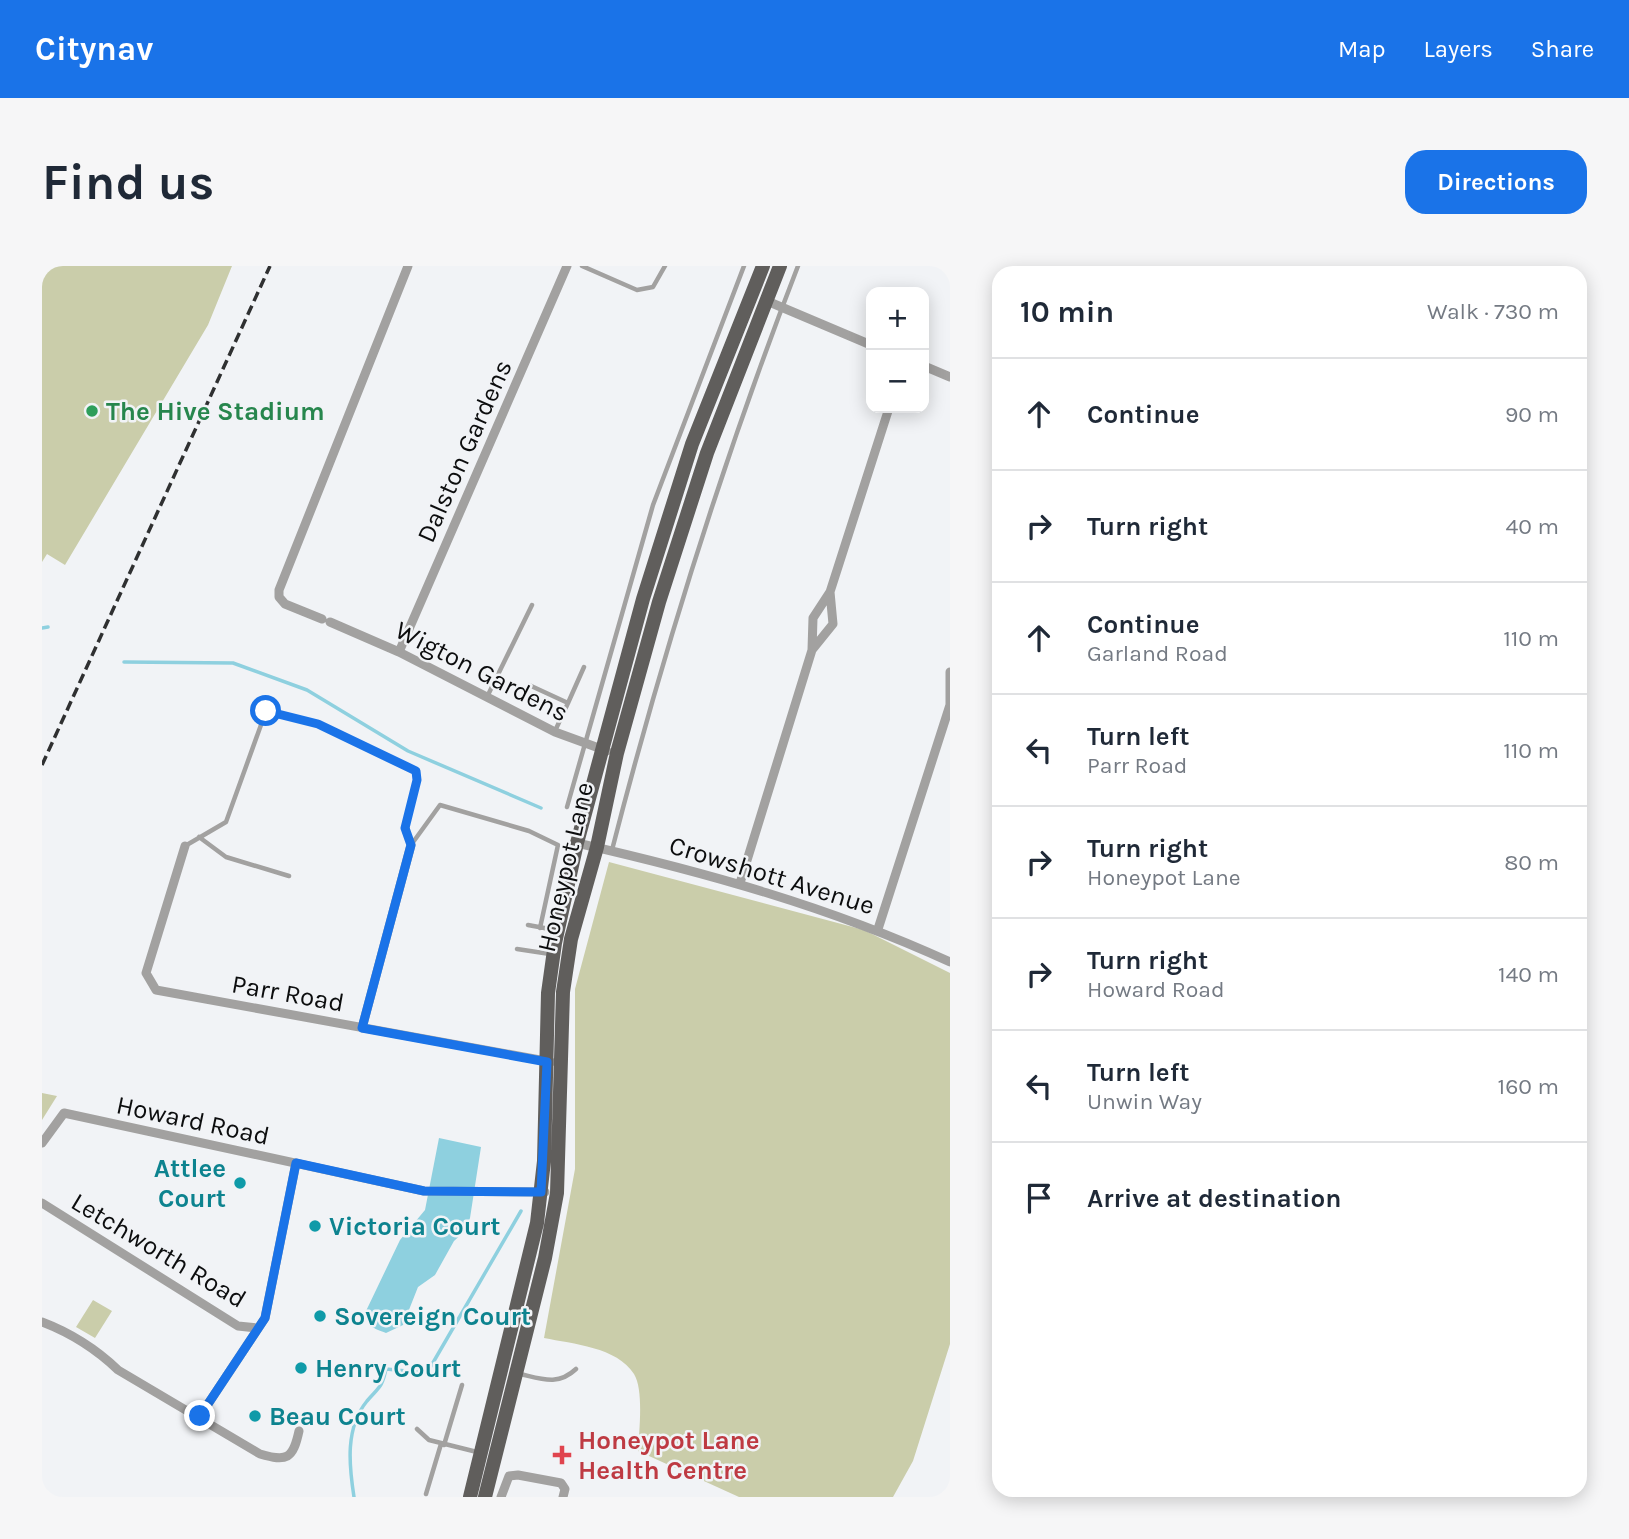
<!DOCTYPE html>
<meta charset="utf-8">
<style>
:root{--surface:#fff;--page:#f6f6f7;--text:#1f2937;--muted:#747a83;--line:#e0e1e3;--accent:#1a73e8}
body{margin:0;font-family:Karla,sans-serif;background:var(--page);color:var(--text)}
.controls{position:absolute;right:21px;top:21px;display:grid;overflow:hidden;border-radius:14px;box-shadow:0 4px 18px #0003}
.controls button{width:63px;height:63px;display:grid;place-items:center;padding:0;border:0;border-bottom:2px solid var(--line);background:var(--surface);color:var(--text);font:35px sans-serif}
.stop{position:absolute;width:21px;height:21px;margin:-16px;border:5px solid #1a73e8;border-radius:50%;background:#fff}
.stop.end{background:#1a73e8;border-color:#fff;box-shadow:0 2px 7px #0008}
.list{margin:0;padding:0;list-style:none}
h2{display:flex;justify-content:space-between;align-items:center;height:91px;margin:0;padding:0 28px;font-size:30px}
h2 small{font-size:23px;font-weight:400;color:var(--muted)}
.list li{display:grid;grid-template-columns:46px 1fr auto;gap:21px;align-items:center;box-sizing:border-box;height:112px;padding:0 28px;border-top:2px solid var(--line)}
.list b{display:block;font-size:26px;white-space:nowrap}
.list p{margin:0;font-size:23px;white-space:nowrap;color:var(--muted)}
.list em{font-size:23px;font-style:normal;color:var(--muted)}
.icon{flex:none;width:38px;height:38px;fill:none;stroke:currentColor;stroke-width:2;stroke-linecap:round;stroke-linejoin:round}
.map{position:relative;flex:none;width:908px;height:1231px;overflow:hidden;border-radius:21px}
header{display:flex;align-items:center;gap:42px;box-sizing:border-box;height:98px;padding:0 35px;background:var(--accent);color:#fff}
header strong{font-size:33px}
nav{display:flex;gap:38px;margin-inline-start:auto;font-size:24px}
.intro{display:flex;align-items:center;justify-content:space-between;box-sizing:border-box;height:168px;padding:0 42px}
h1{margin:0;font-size:49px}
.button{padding:18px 32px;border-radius:21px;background:var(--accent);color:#fff;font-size:24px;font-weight:700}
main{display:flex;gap:42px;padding:0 42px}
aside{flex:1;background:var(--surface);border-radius:21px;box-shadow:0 4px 18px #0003}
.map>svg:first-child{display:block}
</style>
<header>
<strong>Citynav</strong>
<nav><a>Map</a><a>Layers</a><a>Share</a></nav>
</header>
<div class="intro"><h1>Find us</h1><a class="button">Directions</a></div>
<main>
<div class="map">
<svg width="908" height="1231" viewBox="0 0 908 1231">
<rect width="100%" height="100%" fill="#f1f3f6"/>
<path fill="#cacdaa" d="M0 0H190L166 59 23 299 5 288 0 296Z
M567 596 822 664 908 707V1078L871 1195 851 1231H697L596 1185C597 1166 602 1124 592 1108 575 1081 531 1078 502 1072L533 903V723Z
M0 827 15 830 0 854Z
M51 1034 70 1045 53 1072 34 1061Z"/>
<path fill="#8ed0df" d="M397 872 439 881 428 952 423 965 412 975 393 1009 376 1021 361 1059 344 1067C331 1062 325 1061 324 1045L358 974 383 944Z"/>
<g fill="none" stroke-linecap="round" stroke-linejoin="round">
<path stroke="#8ed0df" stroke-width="3.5" d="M0 362 6 361
M82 396 191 397 265 424 366 485 499 542
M312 1231C307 1199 303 1162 325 1135 337 1121 340 1122 344 1103L385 1107 479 945"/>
<path stroke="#a2a1a0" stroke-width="4.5" d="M540 0 595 24 611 21 623 0
M487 419 526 437 513 465
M445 431 490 339
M526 437 542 401
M525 541 611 239 702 0
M157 571 184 591 247 610
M369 579 398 539 487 565 516 579 498 662
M143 580 184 556 224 445 276 458 374 504C377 534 357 547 369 579
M570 584C621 386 682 191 756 0
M486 659 513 664
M475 683 508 688
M478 1108C500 1113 516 1120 534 1103
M375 1163 387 1174 435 1186
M402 1179 420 1119
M384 1228 399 1178"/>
<path stroke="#a2a1a0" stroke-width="9" d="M725 35 829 79
M882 100 908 111
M280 353 243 338 237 331V324L366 0
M288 356 357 386 513 466 565 485
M770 384 771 352 788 326
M357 386 525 0
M908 439V406
M535 577C663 606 788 641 908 696
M143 580 104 707 114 724 509 796
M698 617 770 384 791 358 788 326 847 142
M836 663 908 439
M320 762 369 579
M0 877 22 847 382 925 503 926
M0 937 196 1060 215 1062
M0 1056C29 1067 53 1082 76 1104L218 1188C245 1196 251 1193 257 1165
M158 1150 223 1052 254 897
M459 1231 467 1210 476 1209 519 1217 523 1223 521 1231"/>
<path stroke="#605e5c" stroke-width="14" d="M428 1231 495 957 502 895 506 727 513 677 535 577 601 333 650 178 721 0
M443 1231 503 992 515 927 521 726 529 673 555 581 575 487 617 336 665 187 738 0"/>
<path stroke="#2f3031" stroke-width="3.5" stroke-dasharray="10 5" stroke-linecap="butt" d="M0 499 228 0"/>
</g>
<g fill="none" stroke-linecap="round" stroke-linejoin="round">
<path stroke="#1a73e8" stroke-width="9" d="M158 1150 223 1052 254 897 382 925 499 926 505 796 320 762 369 579 363 562 375 514 374 505 276 458 224 445"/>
</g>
<circle fill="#2e9e5b" stroke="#f1f3f6" stroke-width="2.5" cx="50" cy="145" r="7"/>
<g fill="#0f9aa8" stroke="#f1f3f6" stroke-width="2.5">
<circle cx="198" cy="917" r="7"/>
<circle cx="273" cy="960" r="7"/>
<circle cx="278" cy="1050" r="7"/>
<circle cx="259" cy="1102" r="7"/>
<circle cx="213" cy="1150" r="7"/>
</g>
<path fill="#e0444e" stroke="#f1f3f6" stroke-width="2.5" d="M516.5 1178.5h7v7h7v7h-7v7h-7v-7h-7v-7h7z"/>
<g text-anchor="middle" stroke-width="5" stroke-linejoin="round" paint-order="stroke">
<g font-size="26" font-weight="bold" fill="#27864d" stroke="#f1f3f6" text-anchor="start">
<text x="64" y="154">The Hive Stadium</text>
</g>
<g font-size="26" fill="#0c0d0e" stroke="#f1f3f6">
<text transform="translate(422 185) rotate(-66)" y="9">Dalston Gardens</text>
<text transform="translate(440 405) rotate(27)" y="9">Wigton Gardens</text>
<text transform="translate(523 601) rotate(-77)" y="9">Honeypot Lane</text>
<text transform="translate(730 609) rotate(17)" y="9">Crowshott Avenue</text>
<text transform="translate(246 727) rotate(10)" y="9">Parr Road</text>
<text transform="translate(151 854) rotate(12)" y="9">Howard Road</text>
<text transform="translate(117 984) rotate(31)" y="9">Letchworth Road</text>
</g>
<g font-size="26" font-weight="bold" fill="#0d838f" stroke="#f1f3f6" text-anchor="start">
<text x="184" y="911" text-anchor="end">Attlee<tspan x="184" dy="30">Court</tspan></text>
<text x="287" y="969">Victoria Court</text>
<text x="292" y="1059">Sovereign Court</text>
<text x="273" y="1111">Henry Court</text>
<text x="227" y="1159">Beau Court</text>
</g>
<g font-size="26" font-weight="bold" fill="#be3a42" stroke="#f1f3f6" text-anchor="start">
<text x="536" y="1183">Honeypot Lane<tspan x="536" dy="30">Health Centre</tspan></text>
</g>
</g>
</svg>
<div class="controls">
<button>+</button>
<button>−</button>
</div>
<div class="stop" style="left:224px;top:445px"></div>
<div class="stop end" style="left:158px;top:1150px"></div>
</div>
<aside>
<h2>10 min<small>Walk · 730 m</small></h2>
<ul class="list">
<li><svg class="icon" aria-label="ahead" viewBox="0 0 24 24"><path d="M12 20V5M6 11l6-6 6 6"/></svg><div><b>Continue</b></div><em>90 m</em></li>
<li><svg class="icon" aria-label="right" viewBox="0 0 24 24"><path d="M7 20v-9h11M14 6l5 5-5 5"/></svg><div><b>Turn right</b></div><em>40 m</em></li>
<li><svg class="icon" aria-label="ahead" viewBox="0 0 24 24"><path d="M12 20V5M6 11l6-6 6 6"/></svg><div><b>Continue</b><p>Garland Road</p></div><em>110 m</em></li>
<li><svg class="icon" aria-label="left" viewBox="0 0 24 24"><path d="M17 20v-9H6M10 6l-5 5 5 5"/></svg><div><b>Turn left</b><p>Parr Road</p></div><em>110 m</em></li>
<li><svg class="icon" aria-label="right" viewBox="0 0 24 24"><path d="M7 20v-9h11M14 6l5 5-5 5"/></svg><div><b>Turn right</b><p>Honeypot Lane</p></div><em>80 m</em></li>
<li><svg class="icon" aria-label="right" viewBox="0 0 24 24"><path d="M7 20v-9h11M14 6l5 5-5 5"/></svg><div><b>Turn right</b><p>Howard Road</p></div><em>140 m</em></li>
<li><svg class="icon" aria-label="left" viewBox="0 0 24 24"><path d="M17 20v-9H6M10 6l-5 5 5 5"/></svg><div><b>Turn left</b><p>Unwin Way</p></div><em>160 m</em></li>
<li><svg class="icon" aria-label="arrive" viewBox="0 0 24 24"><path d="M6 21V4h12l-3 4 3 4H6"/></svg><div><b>Arrive at destination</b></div></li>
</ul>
</aside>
</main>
